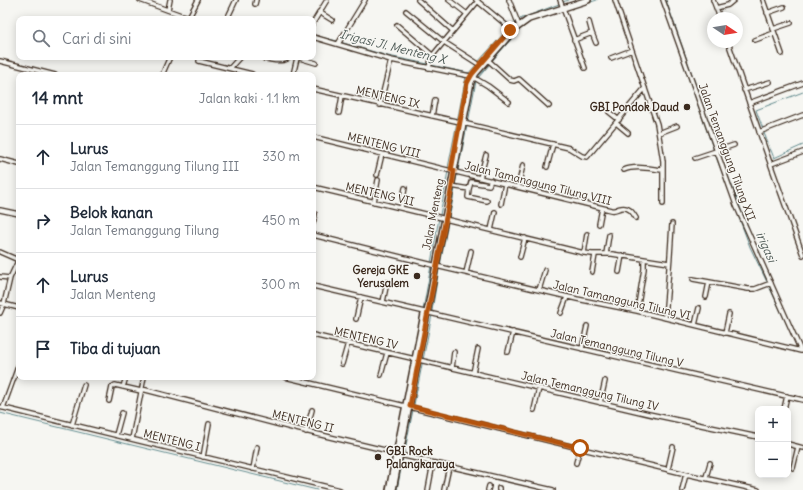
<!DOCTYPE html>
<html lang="id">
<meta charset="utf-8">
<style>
:root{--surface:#fff;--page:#f2f2f3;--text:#1f2937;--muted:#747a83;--line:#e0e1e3}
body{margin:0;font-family:Delius,sans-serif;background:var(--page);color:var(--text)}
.controls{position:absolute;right:12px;bottom:12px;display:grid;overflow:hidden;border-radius:8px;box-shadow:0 2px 10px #0003}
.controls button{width:36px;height:36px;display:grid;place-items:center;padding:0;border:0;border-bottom:1px solid var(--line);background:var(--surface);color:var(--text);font:20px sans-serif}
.compass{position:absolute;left:707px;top:12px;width:36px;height:36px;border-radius:50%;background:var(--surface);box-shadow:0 2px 10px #0003;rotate:102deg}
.stop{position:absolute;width:12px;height:12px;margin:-9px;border:3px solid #b45309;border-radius:50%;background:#fff}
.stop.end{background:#b45309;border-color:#fff;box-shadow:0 1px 4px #0008}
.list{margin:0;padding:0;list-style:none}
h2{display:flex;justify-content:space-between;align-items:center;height:52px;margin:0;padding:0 16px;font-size:17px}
h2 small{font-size:13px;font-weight:400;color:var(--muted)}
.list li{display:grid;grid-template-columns:26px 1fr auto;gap:12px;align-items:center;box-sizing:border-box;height:64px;padding:0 16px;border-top:1px solid var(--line)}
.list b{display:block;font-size:15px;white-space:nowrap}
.list p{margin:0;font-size:13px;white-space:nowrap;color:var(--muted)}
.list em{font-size:13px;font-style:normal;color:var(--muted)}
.icon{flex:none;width:22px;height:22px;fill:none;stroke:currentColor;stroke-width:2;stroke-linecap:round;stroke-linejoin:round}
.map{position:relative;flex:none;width:803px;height:490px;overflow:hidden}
.search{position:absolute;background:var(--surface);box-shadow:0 2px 10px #0003;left:16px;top:16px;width:300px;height:44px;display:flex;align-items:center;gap:10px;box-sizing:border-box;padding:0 14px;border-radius:8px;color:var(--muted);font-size:15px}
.panel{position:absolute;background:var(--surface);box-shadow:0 2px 10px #0003;left:16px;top:72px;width:300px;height:308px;border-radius:8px}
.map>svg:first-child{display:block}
</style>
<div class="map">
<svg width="803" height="490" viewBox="0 0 803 490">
<rect width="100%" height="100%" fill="#f6f6f2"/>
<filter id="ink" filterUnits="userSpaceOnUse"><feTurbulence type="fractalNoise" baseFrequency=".025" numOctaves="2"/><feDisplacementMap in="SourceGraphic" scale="8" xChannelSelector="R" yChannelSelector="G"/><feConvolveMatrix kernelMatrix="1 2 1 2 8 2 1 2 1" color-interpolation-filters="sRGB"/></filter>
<g filter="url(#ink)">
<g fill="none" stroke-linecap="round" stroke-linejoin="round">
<path stroke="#628b8e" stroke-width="1" d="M661 0 714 151
M666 0 718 148
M562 2 569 0
M565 10 597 0
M529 22 562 11
M510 26 517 20 559 4
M313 35 337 41
M340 42 388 56 428 64
M492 61 521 28
M478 62 508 29
M431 65 469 73
M468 74 476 65
M478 78 490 64
M468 123 476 81
M763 129 756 110 803 92
M764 133 774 158 803 145
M719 152 742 212 761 257
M715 154 750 247 767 282
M448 168 466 77
M455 185 467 126
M440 215 448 171
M449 219 455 189
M431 263 439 218
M440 266 448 222
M769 286 788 327
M423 310 431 266
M432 311 439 269
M0 413 317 490
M404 455 432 315
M397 490 403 458"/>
<defs>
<path id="street" d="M140 0 181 15 199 19
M418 0 453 31
M449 0 467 14
M476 0 511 29
M509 0 518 23
M560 0 585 68
M615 0 657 124 663 161V204
M663 0 736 205 801 351
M713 0 720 18
M763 0 782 54
M255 4 256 0
M716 8 728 5 734 0
M168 10 170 0
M406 11 444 42 480 65
M319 12 332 20
M767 13 784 7
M189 17 198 0
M227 19 236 0
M589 22 592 33
M313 23 327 0
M397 25 431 54 433 55 478 1
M773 29 791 23
M313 37 391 60 470 76
M574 40 592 33 596 43
M755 40 774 33
M728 42 769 160 803 255
M338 44 365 0
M296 57 316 63
M611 58 632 50
M265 59C274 60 282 63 290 57
M488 60 510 80 514 81 519 79 549 106
M0 61 55 75
M199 61 252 74
M230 68 240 57
M429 68 432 55
M162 75 169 59
M293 75 297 58
M473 77 488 86 509 102
M313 89 460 122
M744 90 770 82
M749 103 803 83
M380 105 391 60
M609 112 619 120
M339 113 342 96
M432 116 435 100
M463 123 569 148 582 156 587 157 645 88
M616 123 628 133
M759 132 803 115
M659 133 677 126
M313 137 611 210C616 211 616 209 621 208 629 206 633 213 636 218
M695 158 734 145
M0 159 19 164
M771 164 803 152
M547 167 553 144
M624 170C635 165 651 169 663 170
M377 175 382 154
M480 178 486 155
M451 186 469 189 471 182 489 185 491 180
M313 187 442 218
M518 187 523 165
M469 189 468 197 487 201
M374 202 378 180
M501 204 505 184
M401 208 405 188
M0 210 19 214
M445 219 584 253 592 254H612L669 263
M313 223 315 214
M599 224 602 208
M491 230 495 212
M313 235 433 265
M0 252 16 259 18 261 10 278 4 304 0 313
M584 253 587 234
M606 254 609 235
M520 257 525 238
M436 266 577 299 637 311 801 351
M592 272 595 255
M619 272 622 255
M466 273 471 251
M0 277 10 278
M693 279 748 289H755L771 283
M313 286 803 400
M539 290 545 270
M706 297 709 282
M383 302 387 282
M0 303 19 308
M637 311 644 269V260
M561 313 567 297
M665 318 670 256 672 224
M356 319 361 297
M695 325 699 308
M725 333 729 314
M313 335 415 359
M582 349 587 326
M508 352 513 332
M419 360 649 414 758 437
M342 364 348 343
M452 368 454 352
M473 373 478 349
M381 375 387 353
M285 377 686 474 758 490
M123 387 126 377
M142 389 292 428 397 453
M109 401 112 387 115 385 141 391
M600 403 605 381
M0 407 340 490
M3 408 19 364
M784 409 787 396
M534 410 539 388
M72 425 84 385
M306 432 312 410
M116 435 122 413
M132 439 144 377
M788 444 803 448
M400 455 553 490
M203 457 209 424
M576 463 580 448
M793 468 798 447
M253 469 257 447
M668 469 673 447
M706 477 710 463
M428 490 433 463
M444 490 449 467
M488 490 489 486
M499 490V488
M682 490 686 474"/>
<path id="secondary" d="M389 490 424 314
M393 490 471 82 476 73 515 29 529 19 588 0"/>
</defs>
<use href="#street" stroke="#3b2a1e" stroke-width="6"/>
<use href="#secondary" stroke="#3b2a1e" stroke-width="8"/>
<use href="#street" stroke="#f6f6f2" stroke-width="3.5"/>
<use href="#secondary" stroke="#f6f6f2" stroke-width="5"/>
</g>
</g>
<g fill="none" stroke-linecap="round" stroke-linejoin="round" filter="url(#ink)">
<path stroke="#b45309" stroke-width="5" d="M510 30 472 74 467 83 451 170 454 171 452 186 410 406 580 448"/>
</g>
<g fill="#3b2a1e" stroke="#f6f6f2" stroke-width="1.5">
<circle cx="687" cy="107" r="4"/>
<circle cx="417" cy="276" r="4"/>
<circle cx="378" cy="457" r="4"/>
</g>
<g text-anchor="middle" stroke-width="3" stroke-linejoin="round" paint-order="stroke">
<g font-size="11" fill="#3b2a1e" stroke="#f6f6f2">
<text transform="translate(388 97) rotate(13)" y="4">MENTENG IX</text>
<text transform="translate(384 145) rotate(14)" y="4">MENTENG VIII</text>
<text transform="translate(727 152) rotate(70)" y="4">Jalan Temanggung Tilung XII</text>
<text transform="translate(538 183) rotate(14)" y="4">Jalan Tamanggung Tilung VIII</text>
<text transform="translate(380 194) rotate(13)" y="4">MENTENG VII</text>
<text transform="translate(433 214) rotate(-79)" y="4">Jalan Menteng</text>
<text transform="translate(622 300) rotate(13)" y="4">Jalan Tamanggung Tilung VI</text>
<text transform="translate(366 338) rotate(13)" y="4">MENTENG IV</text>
<text transform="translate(617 348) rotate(13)" y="4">Jalan Temanggung Tilung V</text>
<text transform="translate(590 391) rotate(13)" y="4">Jalan Temanggung Tilung IV</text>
<text transform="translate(303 421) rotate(14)" y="4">MENTENG II</text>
<text transform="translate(172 440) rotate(14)" y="4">MENTENG I</text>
</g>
<g font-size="11" font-weight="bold" fill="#3b2a1e" stroke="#f6f6f2" text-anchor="end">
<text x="679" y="111">GBI Pondok Daud</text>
<text x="409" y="274">Gereja GKE<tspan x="409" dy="13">Yerusalem</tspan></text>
<text x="386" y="455" text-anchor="start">GBI Rock<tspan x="386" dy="13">Palangkaraya</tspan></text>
</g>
<g font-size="12" font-style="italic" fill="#4e5a56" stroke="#f6f6f2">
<text transform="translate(393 47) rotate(14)" y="4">Irigasi Jl. Menteng X</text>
<text transform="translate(766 247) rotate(66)" y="4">irigasi</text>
</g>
</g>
</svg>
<div class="controls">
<button>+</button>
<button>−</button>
</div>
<svg class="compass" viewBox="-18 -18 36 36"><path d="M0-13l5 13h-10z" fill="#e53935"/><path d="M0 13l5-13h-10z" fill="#747a83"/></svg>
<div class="stop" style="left:580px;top:448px"></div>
<div class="stop end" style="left:510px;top:30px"></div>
<div class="search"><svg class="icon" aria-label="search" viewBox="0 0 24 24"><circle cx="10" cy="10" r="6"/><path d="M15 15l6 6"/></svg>Cari di sini</div>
<section class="panel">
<h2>14 mnt<small>Jalan kaki · 1.1 km</small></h2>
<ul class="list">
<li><svg class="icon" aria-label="ahead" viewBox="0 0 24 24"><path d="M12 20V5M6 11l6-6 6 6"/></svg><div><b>Lurus</b><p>Jalan Temanggung Tilung III</p></div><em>330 m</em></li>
<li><svg class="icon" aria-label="right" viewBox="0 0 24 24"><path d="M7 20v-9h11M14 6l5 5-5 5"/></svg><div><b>Belok kanan</b><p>Jalan Temanggung Tilung</p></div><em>450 m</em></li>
<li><svg class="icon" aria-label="ahead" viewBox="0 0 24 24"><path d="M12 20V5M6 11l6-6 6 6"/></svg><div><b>Lurus</b><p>Jalan Menteng</p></div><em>300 m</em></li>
<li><svg class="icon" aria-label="arrive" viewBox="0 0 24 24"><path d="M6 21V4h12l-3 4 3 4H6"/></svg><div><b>Tiba di tujuan</b></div></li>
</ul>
</section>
</div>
